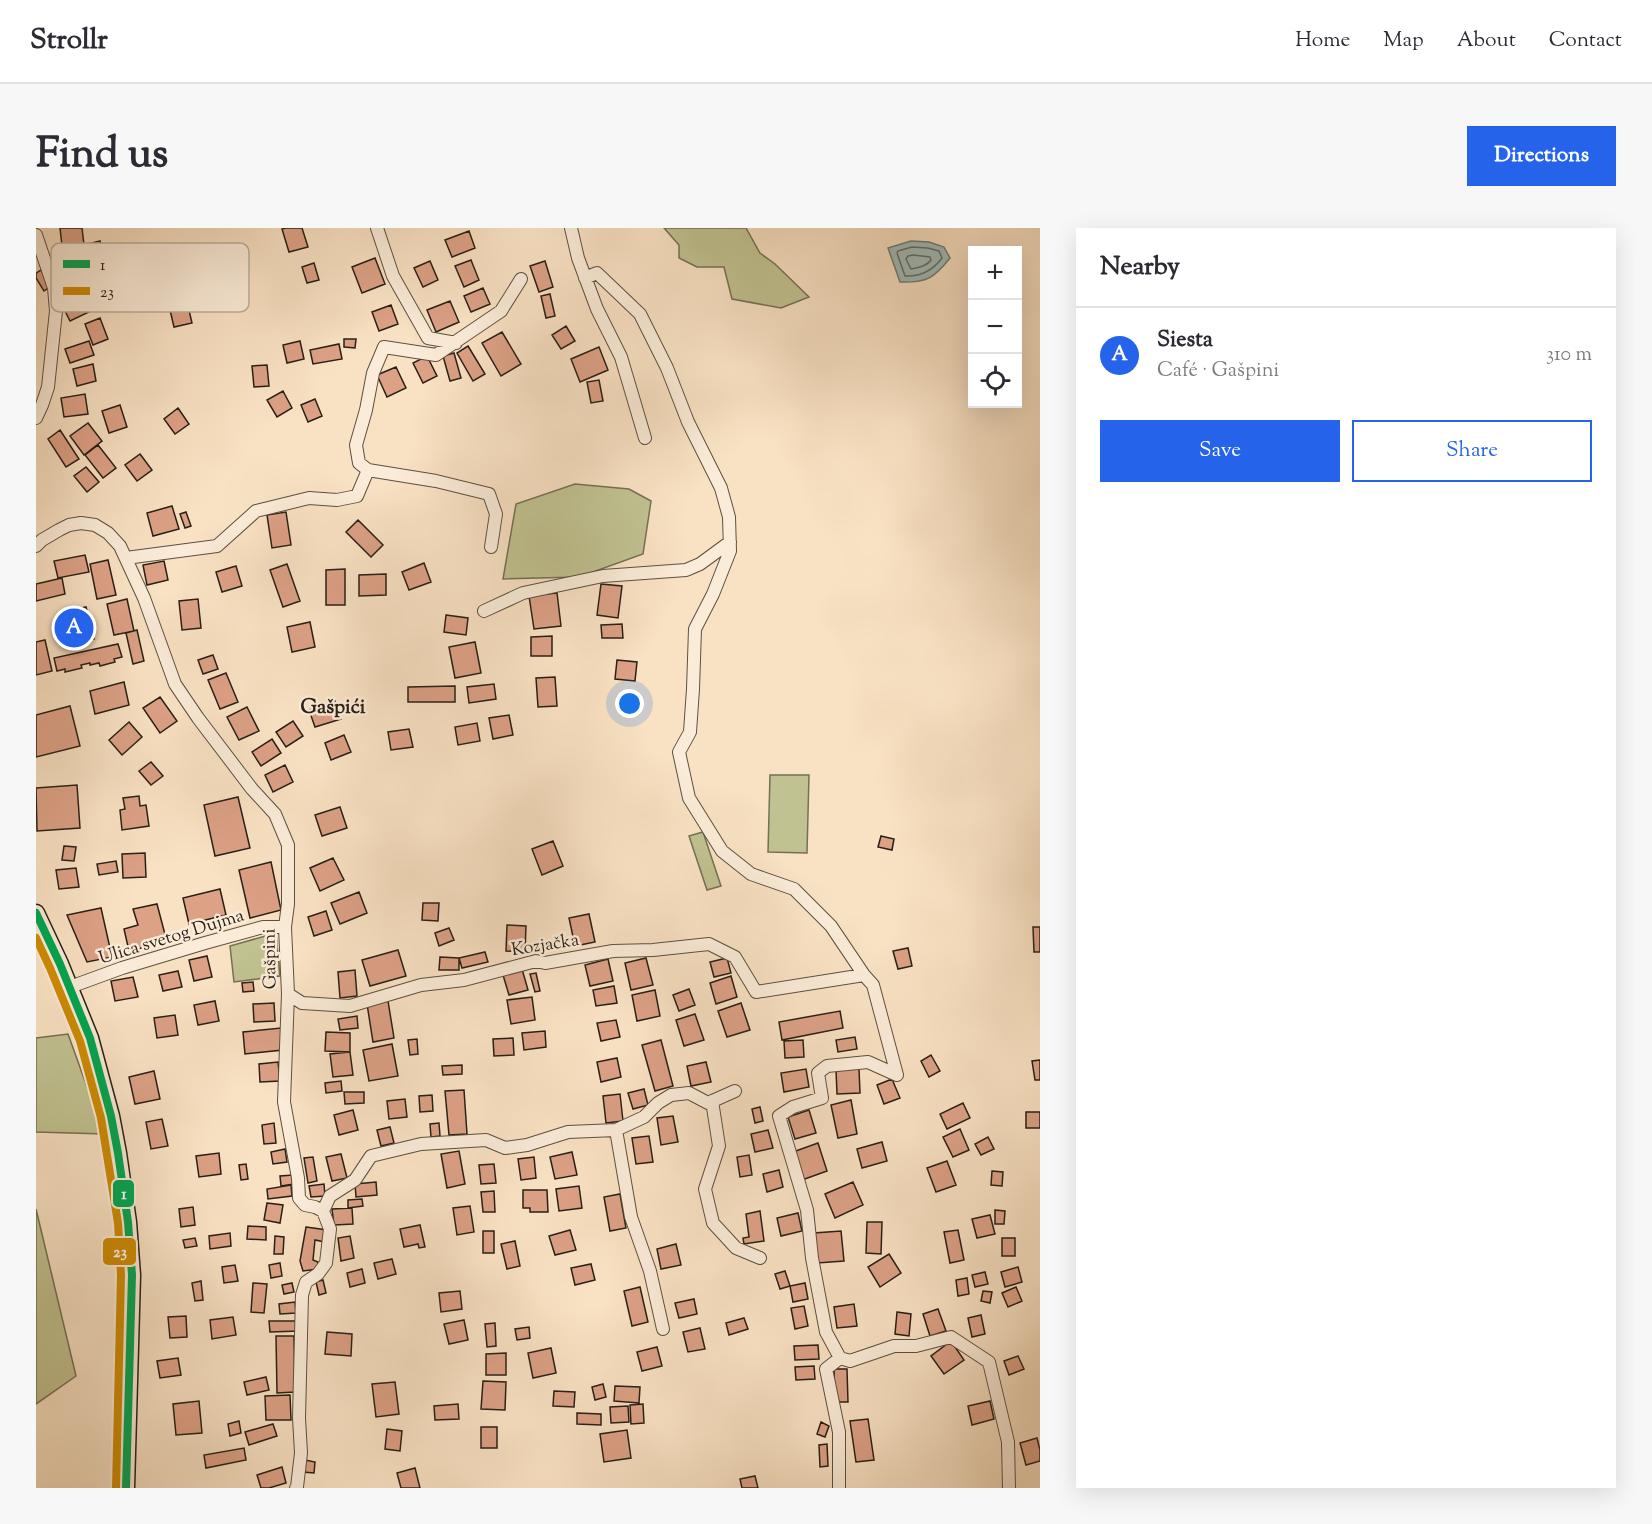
<!DOCTYPE html>
<meta charset="utf-8">
<style>
:root{--surface:#fff;--page:#f7f7f7;--text:#2b2b33;--muted:#7c7c81;--line:#e1e1e2;--accent:#2563eb}
body{margin:0;font-family:"Sorts Mill Goudy",serif;background:var(--page);color:var(--text)}
.controls{position:absolute;right:18px;top:18px;display:grid;overflow:hidden;border-radius:0px;box-shadow:0 6px 24px #0002}
.controls button{width:54px;height:54px;display:grid;place-items:center;padding:0;border:0;border-bottom:2px solid var(--line);background:var(--surface);color:var(--text);font:30px sans-serif}
.you{position:absolute;left:594px;top:476px;width:21px;height:21px;margin:-15px;border:4px solid #fff;border-radius:50%;background:#1a73e8;box-shadow:0 0 0 9px #1a73e833}
.badge{display:grid;place-items:center;width:39px;height:39px;border-radius:50%;background:var(--accent);color:#fff;font-size:20px;font-weight:700}
.pin{position:absolute;translate:-50% -50%;border:3px solid #fff;box-shadow:0 2px 6px #0006}
.list{margin:0;padding:0;list-style:none}
h2{display:flex;justify-content:space-between;align-items:center;height:78px;margin:0;padding:0 24px;font-size:26px}
h2 small{font-size:20px;font-weight:400;color:var(--muted)}
.list li{display:grid;grid-template-columns:39px 1fr auto;gap:18px;align-items:center;box-sizing:border-box;height:96px;padding:0 24px;border-top:2px solid var(--line)}
.list b{display:block;font-size:22px;white-space:nowrap}
.list p{margin:0;font-size:20px;white-space:nowrap;color:var(--muted)}
.list em{font-size:20px;font-style:normal;color:var(--muted)}
.actions{display:flex;gap:12px;padding:18px 24px}
.actions a{flex:1;padding:14px 0;border:2px solid var(--accent);border-radius:0px;text-align:center;font-size:21px;color:var(--accent)}
.actions .main{background:var(--accent);color:#fff}
.icon{flex:none;width:33px;height:33px;fill:none;stroke:currentColor;stroke-width:2;stroke-linecap:round;stroke-linejoin:round}
.map{position:relative;flex:none;width:1004px;height:1260px;overflow:hidden;border-radius:0px}
header{display:flex;align-items:center;gap:36px;box-sizing:border-box;height:84px;padding:0 30px;background:var(--surface);border-bottom:2px solid var(--line)}
header strong{font-size:28px}
nav{display:flex;gap:33px;margin-inline-start:auto;font-size:21px}
.intro{display:flex;align-items:center;justify-content:space-between;box-sizing:border-box;height:144px;padding:0 36px}
h1{margin:0;font-size:42px}
.button{padding:15px 27px;border-radius:0px;background:var(--accent);color:#fff;font-size:21px;font-weight:700}
main{display:flex;gap:36px;padding:0 36px}
aside{flex:1;background:var(--surface);border-radius:0px;box-shadow:0 6px 24px #0002}
.map>svg:first-child{display:block}
</style>
<header>
<strong>Strollr</strong>
<nav><a>Home</a><a>Map</a><a>About</a><a>Contact</a></nav>
</header>
<div class="intro"><h1>Find us</h1><a class="button">Directions</a></div>
<main>
<div class="map">
<svg width="1004" height="1260" viewBox="0 0 1004 1260">
<rect width="100%" height="100%" fill="#f9e2c4"/>
<filter id="stains"><feTurbulence type="fractalNoise" baseFrequency=".00333" numOctaves="4"/><feColorMatrix values="0 0 0 0 .2 0 0 0 0 .09 0 0 0 0 .02 0 0 0 .5 -.17"/></filter>
<radialGradient id="worn" r=".72"><stop offset=".6" stop-color="#630" stop-opacity="0"/><stop offset="1" stop-color="#630" stop-opacity=".3"/></radialGradient>
<path fill="#c1c291" stroke="#747054" stroke-width="1.5" d="M628 0H710L724 25 739 36 773 69 745 80 696 71 688 39H661L643 30V17Z
M539 256 593 261 615 273 607 326 543 349 467 351 480 276Z
M734 547H773L771 625 732 624Z
M667 604 685 658 671 662 653 608Z
M240 705 244 748 198 754 194 718Z
M32 806 68 906 0 904V810Z
M0 981 40 1148 0 1176Z"/>
<path fill="#a0bcba" stroke="#707d78" stroke-width="1.5" d="M875 13 893 14 908 19 914 30C898 50 891 55 864 54L852 20Z"/>
<g fill="none" stroke-linecap="round" stroke-linejoin="round">
<path stroke="#646e68" stroke-width="1.5" d="M876 19 892 20 903 23 906 30C897 42 886 49 869 48L861 25 862 23Z
M877 27 894 29 895 32C891 38 882 40 875 41L870 31 872 28Z"/>
</g>
<path fill="#dda186" stroke="#281f16" stroke-width="1.5" d="M24 0H46L48 17 26 18Z
M250 0H266L272 19 253 24 246 1Z
M433 3 439 20 416 29 409 12Z
M64 13 71 40 55 44 48 17Z
M339 30 349 56 326 65 316 39Z
M435 32 443 52 428 59 419 38Z
M394 33 402 52 387 59 378 40Z
M509 33 517 59 503 64 494 38Z
M278 35 283 52 271 55 266 39Z
M5 42 15 58 8 63 0 50V45Z
M39 55 53 84 34 93 20 65Z
M447 60 454 76 435 84 428 68Z
M514 66 519 88 510 90 505 68Z
M414 73 423 94 400 104 391 82Z
M355 77 362 96 343 103 336 84Z
M152 78 156 95 138 99 134 82Z
M64 90 72 111 57 117 49 96Z
M530 98 539 113 525 121 516 107Z
M466 104 485 136 465 148 446 115Z
M308 111H320L319 120 308 119Z
M53 113 58 127 34 135 29 121Z
M264 113 268 131 251 135 247 117Z
M303 116 306 131 277 136 274 122Z
M432 118 449 146 437 153 421 125Z
M563 119 572 142 544 154 535 131Z
M418 125 425 150 414 153 407 128Z
M391 128 401 148 387 155 377 135Z
M57 136 60 153 41 158 37 141Z
M231 137 233 158 218 159 216 138Z
M360 139 370 160 351 169 341 147Z
M563 152 567 173 555 175 551 154Z
M247 163 256 180 241 189 231 172Z
M49 166 52 186 28 189 25 170Z
M279 171 286 188 272 194 265 177Z
M84 177 91 199 73 205 66 183Z
M142 180 153 196 139 206 128 191Z
M52 195 66 213 48 227 34 208Z
M24 202 43 231 30 239 12 211Z
M62 217 80 240 67 250 49 227Z
M104 226 116 242 101 253 89 237Z
M50 239 63 254 51 264 38 248Z
M136 278 143 301 117 308 111 285Z
M150 284 155 298 149 300 144 286Z
M250 284 255 317 236 320 231 287Z
M322 292 347 317 335 329 310 304Z
M49 327 53 344 22 350 18 333Z
M72 332 80 367 61 371 54 336Z
M128 333 132 352 111 357 107 337Z
M388 335 395 354 373 362 366 344Z
M251 336 264 373 247 379 234 342Z
M200 338 206 358 186 364 180 344Z
M309 341V377H290V342Z
M350 346V367L323 368V347Z
M26 350 29 366 0 373V356Z
M565 356 586 358 582 390 561 387Z
M521 365 525 398 498 401 493 368Z
M91 371 98 403 78 407 71 376Z
M162 371 165 400 146 402 143 373Z
M50 379 58 411 39 415 32 383Z
M410 387 432 390 430 407 408 404Z
M274 394 279 419 256 424 251 399Z
M586 396 587 410H566L565 397Z
M101 402 108 433 97 436 90 405Z
M516 408V428H495V409Z
M9 412 16 443 0 447V414Z
M439 414 445 445 419 450 413 419Z
M82 416 86 429 78 431 79 434 64 438 63 435 54 437V435L45 437 46 440 29 444V441L21 443 18 430Z
M177 427 182 441 167 446 162 432Z
M581 432 601 434 599 453 579 451Z
M190 445 202 474 184 481 172 452Z
M519 449 521 478 502 479 500 450Z
M88 454 93 477 59 486 54 463Z
M458 456 460 471 433 475 431 459Z
M419 458V474H372V459Z
M124 469 141 493 124 505 107 480Z
M299 473 305 491 279 499 273 482Z
M34 478 44 518 0 529V487Z
M211 479 223 503 203 512 191 489Z
M473 487 477 507 457 511 453 490Z
M257 493 267 508 250 519 240 504Z
M93 494 106 509 86 527 73 512Z
M441 495 444 513 422 517 419 499Z
M373 501 377 519 355 522 352 504Z
M308 507 315 524 295 532 289 515Z
M236 511 245 525 225 538 216 524Z
M115 534 127 548 115 557 103 543Z
M249 537 257 554 237 564 229 547Z
M41 557 44 600 1 603 0 560Z
M103 568 104 578 110 577 113 598 86 602 84 582 89 581 87 570Z
M202 569 214 620 179 628 168 577Z
M304 579 311 600 286 608 279 587Z
M845 608 858 611 856 622 842 619Z
M517 613 527 638 506 647 496 621Z
M28 618 40 619 38 633 26 632Z
M109 625 110 649 87 650 86 626Z
M297 630 308 652 284 663 274 640Z
M80 633 82 644 63 647 61 636Z
M235 634 245 682 214 690 203 642Z
M40 640 43 659 23 661 20 642Z
M184 661 190 687 153 696 147 670Z
M323 664 331 685 304 696 295 675Z
M387 675H403L402 693 386 692Z
M121 676 131 714 93 723 88 701 102 697 97 681Z
M65 680 76 729 51 734 31 687Z
M290 683 296 702 278 708 272 689Z
M553 686 559 714 539 718 533 690Z
M471 697 490 698 489 724 470 723Z
M997 699H1004V724H998Z
M413 700 418 712 403 718 399 705Z
M872 720 876 738 862 741 857 723Z
M362 722 370 748 334 758 326 732Z
M449 724 452 734 426 740 423 730Z
M171 728 176 749 158 753 153 732Z
M404 729 423 730V742H403Z
M610 730 617 757 595 762 589 735Z
M691 730 695 745 678 749 674 734Z
M572 731 577 753 554 758 549 737Z
M486 741 492 762 473 767 467 747Z
M319 742 321 768 304 770 302 744Z
M142 743 146 759 127 763 123 747Z
M500 745 504 763 499 764 494 746Z
M695 748 701 769 680 776 674 755Z
M97 749 102 769 79 773 75 753Z
M217 754 218 763 207 764 206 755Z
M578 758 581 775 560 778 557 762Z
M653 761 659 777 643 783 637 767Z
M619 762 624 788 601 793 596 767Z
M496 769 499 792 475 796 471 772Z
M179 773 183 793 162 797 158 777Z
M352 773 358 810 337 814 331 776Z
M238 775 239 793 218 794 217 776Z
M705 775 714 802 691 809 682 783Z
M804 783 807 800 746 812 743 794Z
M659 786 668 812 648 818 640 792Z
M139 787 142 807 121 810 118 790Z
M321 788 322 800 304 802 302 791Z
M580 792 584 809 565 813 561 795Z
M245 800 247 822 209 826 207 804Z
M509 803 510 819 488 822 486 805Z
M290 804 314 805V824L289 823Z
M819 809 821 821 802 824 800 812Z
M477 810 478 827 458 828 457 811Z
M381 811 382 826 374 827 372 812Z
M625 812 637 858 619 863 606 817Z
M767 812 768 829 749 830 748 813Z
M356 816 362 848 333 853 327 822Z
M314 824 317 847 297 849 294 826Z
M895 827 904 843 893 849 885 833Z
M581 830 585 849 565 854 561 834Z
M1004 832V852H999L996 833Z
M242 834 244 853 224 854 223 836Z
M670 834 675 854 655 858 651 838Z
M426 837V846L407 847 406 838Z
M770 841 773 859 748 864 745 845Z
M823 841 824 865 801 866 800 842Z
M118 843 124 871 99 876 93 849Z
M856 851 864 870 848 876 841 857Z
M305 853 306 863 290 865 289 855Z
M608 861 612 877 597 881 592 865Z
M428 862 431 906 413 907 409 863Z
M308 864H328V875L309 876Z
M584 866 587 893 570 895 567 868Z
M396 867 397 883 384 884 383 868Z
M369 871 371 889 353 891 351 873Z
M815 872 821 906 802 910 795 877Z
M927 875 934 890 911 901 904 886Z
M724 879 727 893 719 895 716 881Z
M317 882 322 902 303 907 298 887Z
M773 882 780 905 759 911 752 889Z
M990 884H1004V900H990Z
M637 888 642 914 625 917 621 890Z
M126 891 132 918 115 921 110 894Z
M238 895 240 915 228 916 226 897Z
M403 895 404 908 395 909 394 896Z
M354 899 358 915 345 918 341 902Z
M924 901 933 922 917 929 907 909Z
M732 902 737 920 719 924 715 906Z
M613 908 617 934 600 936 596 910Z
M952 909 958 921 945 927 939 916Z
M846 914 851 933 826 940 821 921Z
M782 915 791 943 766 952 757 924Z
M249 921 251 934 237 936 235 924Z
M423 923 429 956 411 960 405 926Z
M536 924 541 947 519 951 514 929Z
M183 925 185 946 163 949 160 928Z
M305 926 311 950 296 953 290 929Z
M713 927 716 947 704 949 701 929Z
M277 929 281 953 272 955 268 930Z
M498 929 500 950 485 952 482 931Z
M911 933 920 957 900 964 891 940Z
M210 936 212 951 205 952 203 937Z
M458 936 460 955 445 956 443 937Z
M743 942 747 959 731 964 727 946Z
M956 943 967 944 966 958 955 957Z
M257 947 258 956 245 958 244 948Z
M340 954 341 967 320 969 319 956Z
M817 954 827 977 799 990 789 966Z
M288 956 289 968 275 969 273 958Z
M255 957 256 968 232 971 231 961Z
M543 958 546 980 523 983 520 961Z
M487 962H511L512 984H494V980H487Z
M458 963 459 984H447L445 964Z
M584 966 590 1000 574 1003 568 969Z
M326 971 327 978 312 980V972Z
M231 975 247 977 244 995 228 992Z
M434 978 438 1004 421 1007 417 980Z
M157 979 159 997 145 999 143 981Z
M316 980 317 996 298 997 296 981Z
M959 982 969 983 968 996H959Z
M724 983 728 1013 708 1016 707 1010 713 1009 710 986Z
M762 985 766 1003 745 1008 741 990Z
M954 987 959 1006 941 1010 936 991Z
M831 994H846L845 1026 830 1025Z
M384 997 389 1019 383 1020 382 1016 368 1019 364 1001Z
M212 998 230 999V1012L211 1011Z
M270 999 291 1002 289 1014 279 1012 277 1032 282 1034V1041L267 1043 264 1033Z
M534 1002 540 1022 519 1027 513 1008Z
M922 1002 928 1032 914 1035 908 1004Z
M447 1003H458V1025H447Z
M805 1003 808 1033 781 1035 778 1005Z
M194 1005 195 1018 174 1021 173 1008Z
M239 1008 248 1009 247 1026H238Z
M314 1008 318 1030 305 1033 302 1010Z
M159 1010 161 1018 149 1020 147 1012Z
M966 1010H979V1028H966Z
M479 1013 484 1038 471 1041 465 1016Z
M640 1016 645 1037 625 1041 621 1021Z
M853 1026 865 1045 844 1059 832 1039Z
M356 1031 360 1046 342 1051 338 1035Z
M244 1035 246 1048 235 1050 233 1037Z
M555 1036 559 1052 539 1057 535 1040Z
M199 1037 202 1053 188 1055 186 1039Z
M982 1039 986 1054 969 1059 965 1044Z
M326 1041 329 1055 314 1059 311 1045Z
M749 1043 754 1058 744 1061 739 1046Z
M949 1044 952 1056 939 1059 936 1047Z
M931 1050 933 1066 922 1068 920 1052Z
M287 1052 290 1065 283 1067 280 1054Z
M165 1053 167 1072 159 1073 156 1055Z
M217 1055 231 1056 228 1085 215 1084Z
M256 1055 258 1064 248 1066 246 1057Z
M769 1055 772 1071 757 1074 754 1058Z
M604 1059 612 1094 596 1098 588 1063Z
M980 1059 986 1073 972 1079 966 1065Z
M424 1063 426 1081 405 1084 403 1065Z
M947 1063 956 1064 954 1075 945 1073Z
M658 1071 661 1086 643 1090 639 1075Z
M259 1074 260 1085 244 1086 243 1076Z
M818 1076 821 1098 801 1100 798 1079Z
M768 1078 772 1098 759 1101 755 1080Z
M902 1081 910 1103 894 1108 887 1086Z
M861 1084 875 1086 873 1108 859 1106Z
M945 1087 949 1106 936 1109 932 1090Z
M150 1088 151 1109 134 1110 132 1089Z
M197 1089 200 1107 176 1111 174 1092Z
M708 1090 712 1101 693 1107 690 1095Z
M428 1092 432 1112 413 1116 408 1096Z
M233 1093H263V1103L234 1104Z
M459 1095 460 1118 451 1119 449 1096Z
M493 1099 494 1110 481 1112 479 1101Z
M664 1100 669 1121 652 1124 647 1104Z
M291 1104 316 1106 315 1128 289 1126Z
M240 1108H258L259 1164 241 1165Z
M915 1113 928 1132 908 1146 895 1128Z
M782 1117 783 1131 759 1132 758 1118Z
M621 1119 626 1138 606 1143 601 1124Z
M515 1120 520 1145 497 1150 492 1125Z
M470 1125V1147H450V1126Z
M982 1128 988 1141 973 1147 968 1133Z
M142 1130 145 1147 124 1150 121 1133Z
M778 1138 779 1151 760 1152 759 1139Z
M798 1141H811L812 1174H799Z
M230 1149 233 1162 211 1167 208 1154Z
M447 1153 470 1154 469 1182 445 1181Z
M359 1154 363 1186 340 1189 336 1156Z
M567 1156 570 1169 559 1172 556 1159Z
M579 1158 604 1159 603 1175 578 1173Z
M518 1163 539 1164 538 1179 517 1178Z
M254 1167 255 1192H230L229 1168Z
M163 1173 166 1205 140 1207 137 1176Z
M954 1173 958 1191 936 1197 932 1178Z
M422 1176 423 1191 399 1192 398 1178Z
M607 1176 608 1195 595 1196 594 1177Z
M592 1178 593 1194 575 1195 574 1179Z
M541 1185 565 1186V1197L541 1196Z
M832 1191 838 1232 820 1234 814 1193Z
M203 1193 205 1205 194 1208 192 1196Z
M785 1194 793 1198 789 1209 781 1206Z
M237 1196 241 1208 213 1217 209 1204Z
M445 1199H461V1220H445Z
M351 1201 366 1203 364 1223 349 1221Z
M591 1202 595 1230 568 1234 564 1206Z
M1001 1210 1004 1222V1233L990 1237 984 1215Z
M791 1216 792 1238 784 1239 783 1217Z
M208 1220 210 1232 170 1240 168 1227Z
M269 1232 279 1234 278 1245 267 1244Z
M246 1239 250 1255 233 1260H225L221 1247Z
M379 1240 384 1260H365L361 1245Z
M719 1248 722 1260H706L704 1251Z"/>
<g fill="none" stroke-linecap="round" stroke-linejoin="round">
<defs>
<path id="street" d="M341 0 357 48 392 110 420 115
M535 0 542 30 561 81 585 129 609 210
M0 7 18 60 20 83 12 159 6 177 0 190
M549 50 561 45 604 86 631 140 652 194 685 260 693 289 694 323 677 366 659 401 657 461 654 504 643 524 653 570 686 623 715 646 758 661 795 698 828 747
M332 242 323 235 320 217 330 182 337 145 348 119 400 127 465 83 485 51
M0 318 6 312 23 302 33 297 45 295 59 297 72 305 84 318 108 370 139 456 162 490 216 561 239 586 252 617V676L249 699 252 766 248 874 262 950 263 970 269 977 279 979 287 983 294 1001 290 1035 282 1046 270 1054 266 1067 263 1190 265 1225 261 1259 260 1260
M90 330 181 318 220 283 273 270 301 272 321 268 332 242 400 253 453 266 460 286 455 319
M448 383 487 365 567 348 650 342 664 336 694 314
M34 759 86 740 169 715 227 699H249
M252 766 266 775 314 778 385 757 428 752 500 733 509 735 577 723 617 722 673 716 699 729 720 764 828 747 837 757 861 847
M861 847 832 834 791 838 782 845 786 870 757 879 743 888 771 982 776 1030 790 1104 804 1130 814 1133 858 1118H880L915 1109 953 1134 972 1214 973 1260
M676 873 683 918 669 961 677 995 700 1020 724 1030
M580 902 595 989 614 1043 627 1101
M287 983 294 968 319 952 335 928 385 916 450 912 469 920 491 917 532 904 580 902 608 889 622 875 635 867 653 865 672 875 699 863
M803 1260V1204L790 1141 804 1130"/>
<path id="secondary" d="M0 685 24 736 54 810 75 888 82 925 92 994 96 1047 90 1260"/>
</defs>
<use href="#street" stroke="#5c5042" stroke-width="14"/>
<use href="#secondary" stroke="#281f16" stroke-width="19"/>
<use href="#street" stroke="#fbecd9" stroke-width="12"/>
<use href="#secondary" stroke="#fbecd9" stroke-width="16"/>
<defs>
<path id="bus-1" d="M0 685 24 736 54 810 75 888 82 925 92 994 96 1047 90 1260"/>
<path id="bus-2" d="M0 710 14 740 44 813 65 890 82 995 85 1047 80 1260"/>
</defs>
<use href="#bus-1" stroke="#fbecd9" stroke-width="12"/>
<use href="#bus-2" stroke="#fbecd9" stroke-width="12"/>
<use href="#bus-1" stroke="#00a651" stroke-width="8"/>
<use href="#bus-2" stroke="#ce8b04" stroke-width="8"/>
</g>
<g text-anchor="middle" stroke-width="5" stroke-linejoin="round" paint-order="stroke">
<g font-size="18" fill="#281f16" stroke="#fbecd9">
<text transform="translate(135 708) rotate(-17)" y="6">Ulica svetog Dujma</text>
<text transform="translate(509 716) rotate(-9)" y="6">Kozjačka</text>
<text transform="translate(233 731) rotate(-91)" y="6">Gašpini</text>
</g>
<g font-size="20" font-weight="bold" fill="#281f16" stroke="#fbecd9">
<text x="297" y="485">Gašpići</text>
</g>
</g>
<rect x="15" y="15" width="198" height="69" rx="9" fill="#fbecd9" stroke="#bcae9e" stroke-width="1.5"/>
<rect x="27" y="32" width="27" height="8" fill="#00a651"/>
<rect x="27" y="59" width="27" height="8" fill="#ce8b04"/>
<g font-size="16" fill="#281f16">
<text x="64" y="42">1</text>
<text x="64" y="69">23</text>
</g>
<g stroke="#fbecd9" stroke-width="2">
<rect x="76" y="951" width="23" height="29" rx="6" fill="#00a651"/>
<rect x="66" y="1009" width="35" height="29" rx="6" fill="#ce8b04"/>
</g>
<g font-size="16" text-anchor="middle" font-weight="bold" fill="#fff">
<text x="88" y="971">1</text>
<text x="84" y="1029">23</text>
</g>
<rect width="100%" height="100%" filter="url(#stains)"/>
<rect width="100%" height="100%" fill="url(#worn)"/>
</svg>
<div class="controls">
<button>+</button>
<button>−</button>
<button><svg class="icon" aria-label="locate" viewBox="0 0 24 24"><circle cx="12" cy="12" r="6"/><path d="M12 2v4M12 18v4M2 12h4M18 12h4"/></svg></button>
</div>
<div class="you"></div>
<div class="pin badge" style="left:38px;top:400px">A</div>
</div>
<aside>
<h2>Nearby<small></small></h2>
<ul class="list">
<li><span class="badge">A</span><div><b>Siesta</b><p>Café · Gašpini</p></div><em>310 m</em></li>
</ul>
<div class="actions"><a class="main">Save</a><a>Share</a></div>
</aside>
</main>
